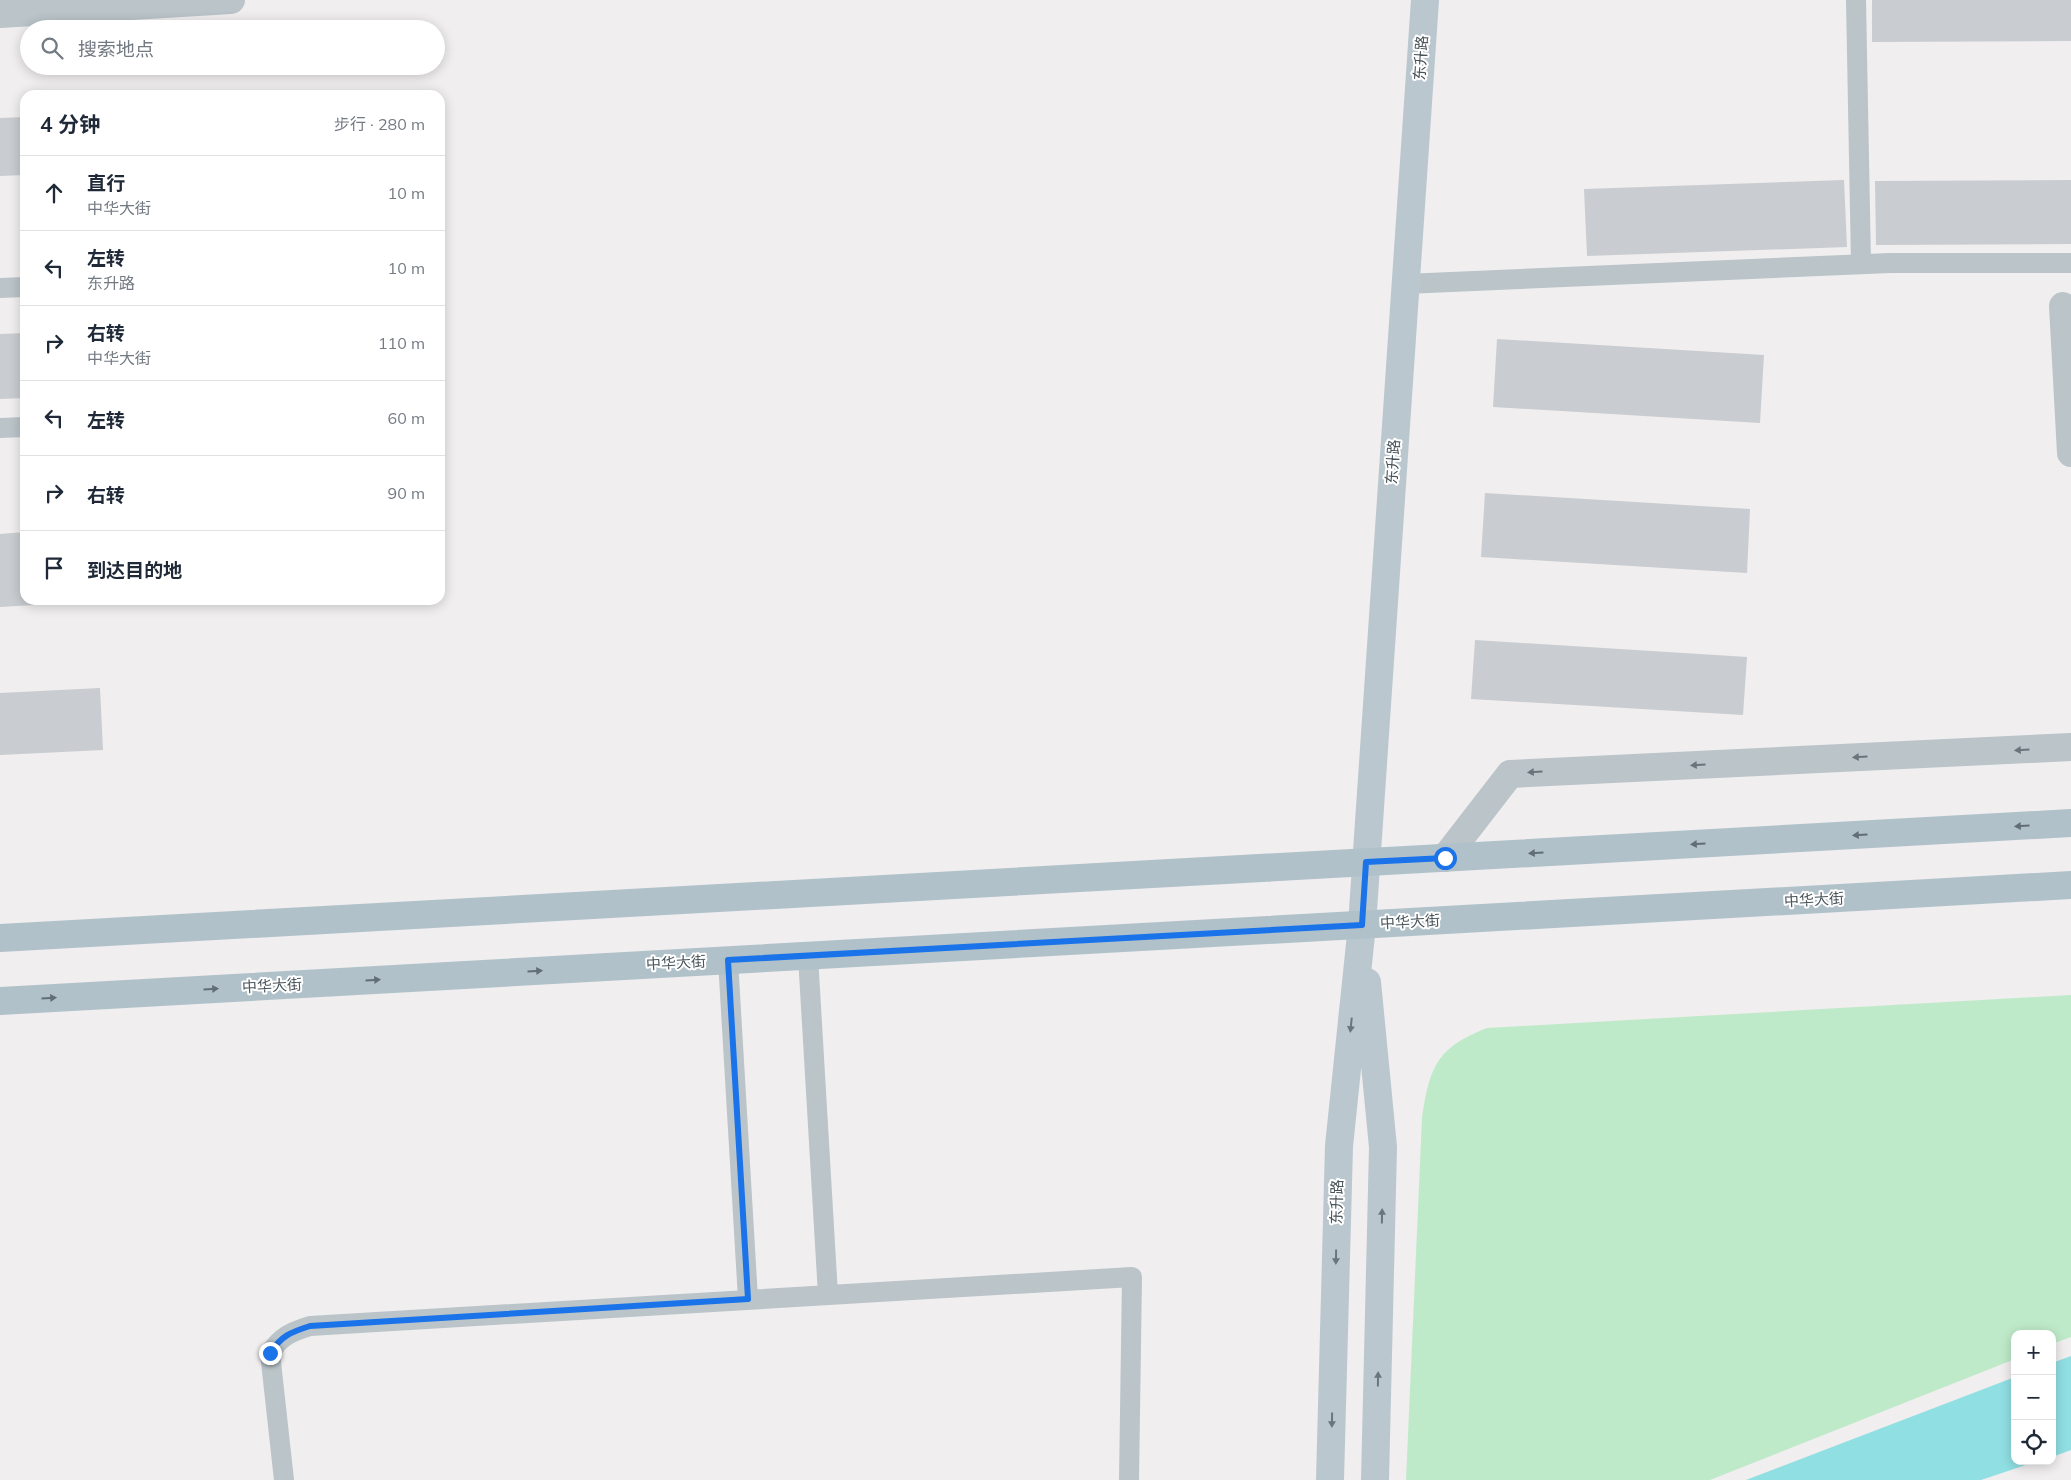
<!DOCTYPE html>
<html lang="zh">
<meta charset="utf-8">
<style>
:root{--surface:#fff;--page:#f6f6f7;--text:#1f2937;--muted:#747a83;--line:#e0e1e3}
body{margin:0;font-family:Mulish,"Noto Sans SC",sans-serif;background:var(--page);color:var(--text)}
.controls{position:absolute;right:15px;bottom:15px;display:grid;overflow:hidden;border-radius:10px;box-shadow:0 2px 12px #0003}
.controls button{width:45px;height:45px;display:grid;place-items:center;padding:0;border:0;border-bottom:1px solid var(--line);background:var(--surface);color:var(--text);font:25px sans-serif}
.stop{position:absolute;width:15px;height:15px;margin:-11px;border:4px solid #1a73e8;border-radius:50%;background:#fff}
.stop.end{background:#1a73e8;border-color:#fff;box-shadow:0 1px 5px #0008}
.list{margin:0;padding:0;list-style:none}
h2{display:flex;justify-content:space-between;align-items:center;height:65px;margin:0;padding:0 20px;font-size:21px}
h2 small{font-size:16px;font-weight:400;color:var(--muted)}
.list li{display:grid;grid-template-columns:32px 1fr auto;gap:15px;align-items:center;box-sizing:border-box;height:75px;padding:0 20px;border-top:1px solid var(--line)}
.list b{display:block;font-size:19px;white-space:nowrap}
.list p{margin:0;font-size:16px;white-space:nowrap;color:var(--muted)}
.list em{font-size:16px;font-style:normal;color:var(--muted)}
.icon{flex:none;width:28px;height:28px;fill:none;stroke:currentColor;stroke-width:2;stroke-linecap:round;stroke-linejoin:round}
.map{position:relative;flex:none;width:2071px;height:1480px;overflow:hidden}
.search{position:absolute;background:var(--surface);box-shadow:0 2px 12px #0003;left:20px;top:20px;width:425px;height:55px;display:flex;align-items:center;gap:12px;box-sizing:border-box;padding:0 18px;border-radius:28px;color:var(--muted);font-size:19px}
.panel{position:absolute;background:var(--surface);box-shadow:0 2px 12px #0003;left:20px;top:90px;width:425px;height:515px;border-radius:15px}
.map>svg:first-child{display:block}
</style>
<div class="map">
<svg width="2071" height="1480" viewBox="0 0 2071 1480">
<rect width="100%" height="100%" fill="#f0eeee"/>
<path fill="#bfeac9" d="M2071 995V1337L2052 1344V1334H2015V1359L1710 1480H1406L1422 1118C1430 1067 1436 1048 1487 1028Z"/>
<path fill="#90dfe3" d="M2071 1356V1450L2052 1457V1363Z
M2015 1377V1461H2038L1981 1480H1746Z"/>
<path fill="#c9ccd0" d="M1872 0H2071V41L1872 42Z
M25 117V175L0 176V118Z
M1844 180 1847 247 1587 256 1584 189Z
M2071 180V244L1876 245 1875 181Z
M25 333V398L0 399V334Z
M1497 339 1764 355 1760 423 1493 407Z
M1485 493 1750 509 1747 573 1481 557Z
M25 532V600H88V602L0 607V534Z
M1475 640 1747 657 1743 715 1471 699Z
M100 688 103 750 0 755V693Z"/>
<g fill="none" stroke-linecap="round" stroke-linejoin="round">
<path stroke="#bac4c9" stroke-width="20" d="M1856 0 1861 264
M1405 284 1890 263H2071
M0 288 25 287
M0 428 25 427
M808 956 828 1295
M728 960 748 1299
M284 1480 270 1353C281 1336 291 1332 310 1326L1132 1277 1129 1480"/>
<path stroke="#bac4c9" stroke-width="28" d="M0 14 231 0
M2063 306 2071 453
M1445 858 1510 774 2071 747"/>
<path stroke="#bbc7ce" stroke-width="28" d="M1367 982 1383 1147 1375 1480
M1330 1480 1339 1146 1362 925 1425 0"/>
<path stroke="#b0c1ca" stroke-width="28" d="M0 938 2071 823
M0 1001 2071 885"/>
</g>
<defs><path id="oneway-solid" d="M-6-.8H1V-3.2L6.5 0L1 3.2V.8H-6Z" transform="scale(1.25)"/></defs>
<g fill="#6a757b">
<use href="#oneway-solid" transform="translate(2022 750) rotate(177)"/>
<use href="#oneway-solid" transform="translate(1860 757) rotate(177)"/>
<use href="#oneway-solid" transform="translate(1698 765) rotate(177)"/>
<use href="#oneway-solid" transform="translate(1535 772) rotate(177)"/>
</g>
<g fill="#626e75">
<use href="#oneway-solid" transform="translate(2022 826) rotate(177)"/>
<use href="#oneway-solid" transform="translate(1860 835) rotate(177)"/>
<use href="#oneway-solid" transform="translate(1698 844) rotate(177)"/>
<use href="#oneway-solid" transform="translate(1536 853) rotate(177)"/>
<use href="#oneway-solid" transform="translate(535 971) rotate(-3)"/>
<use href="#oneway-solid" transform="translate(373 980) rotate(-3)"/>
<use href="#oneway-solid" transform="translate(211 989) rotate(-3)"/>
<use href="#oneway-solid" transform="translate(49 998) rotate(-3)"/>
</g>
<g fill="#6a767c">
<use href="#oneway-solid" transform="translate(1351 1025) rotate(96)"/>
<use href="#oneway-solid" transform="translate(1382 1216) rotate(-89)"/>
<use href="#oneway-solid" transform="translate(1336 1257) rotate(91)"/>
<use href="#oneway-solid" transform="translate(1378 1379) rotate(-89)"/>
<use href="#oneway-solid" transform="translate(1332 1420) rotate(91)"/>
</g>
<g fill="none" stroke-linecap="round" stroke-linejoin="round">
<path stroke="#1a73e8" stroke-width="6" d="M270 1353C281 1336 291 1332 310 1326L748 1299 728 960 1362 925 1366 862 1445 858"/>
</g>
<g text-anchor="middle" stroke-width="4" stroke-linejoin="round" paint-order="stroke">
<g font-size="15" fill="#485359" stroke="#fff">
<text transform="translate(1421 58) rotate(-86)" y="5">东升路</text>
<text transform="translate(1393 462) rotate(-86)" y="5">东升路</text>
<text transform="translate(1814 900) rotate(-3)" y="5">中华大街</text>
<text transform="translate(1410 922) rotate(-3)" y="5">中华大街</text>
<text transform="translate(676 963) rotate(-3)" y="5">中华大街</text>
<text transform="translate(272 986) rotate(-3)" y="5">中华大街</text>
<text transform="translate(1337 1202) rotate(-89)" y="5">东升路</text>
</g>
</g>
</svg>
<div class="controls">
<button>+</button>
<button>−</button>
<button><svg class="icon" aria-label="locate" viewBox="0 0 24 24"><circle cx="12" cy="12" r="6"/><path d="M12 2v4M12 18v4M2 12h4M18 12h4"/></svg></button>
</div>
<div class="stop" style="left:1445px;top:858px"></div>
<div class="stop end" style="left:270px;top:1353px"></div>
<div class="search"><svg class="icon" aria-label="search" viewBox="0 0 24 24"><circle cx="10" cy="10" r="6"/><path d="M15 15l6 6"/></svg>搜索地点</div>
<section class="panel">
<h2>4 分钟<small>步行 · 280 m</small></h2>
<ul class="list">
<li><svg class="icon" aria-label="ahead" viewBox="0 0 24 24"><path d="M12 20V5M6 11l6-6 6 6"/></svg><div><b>直行</b><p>中华大街</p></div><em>10 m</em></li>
<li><svg class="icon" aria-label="left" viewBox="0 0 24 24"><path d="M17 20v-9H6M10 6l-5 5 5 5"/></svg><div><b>左转</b><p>东升路</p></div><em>10 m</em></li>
<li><svg class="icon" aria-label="right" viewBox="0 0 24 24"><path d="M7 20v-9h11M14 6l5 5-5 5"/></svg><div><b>右转</b><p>中华大街</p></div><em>110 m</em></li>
<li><svg class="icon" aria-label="left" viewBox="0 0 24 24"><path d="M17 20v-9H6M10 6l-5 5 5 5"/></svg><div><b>左转</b></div><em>60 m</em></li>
<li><svg class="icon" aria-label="right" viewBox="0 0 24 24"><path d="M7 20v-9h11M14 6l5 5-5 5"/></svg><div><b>右转</b></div><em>90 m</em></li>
<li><svg class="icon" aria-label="arrive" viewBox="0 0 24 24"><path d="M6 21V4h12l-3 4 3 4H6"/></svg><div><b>到达目的地</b></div></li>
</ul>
</section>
</div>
